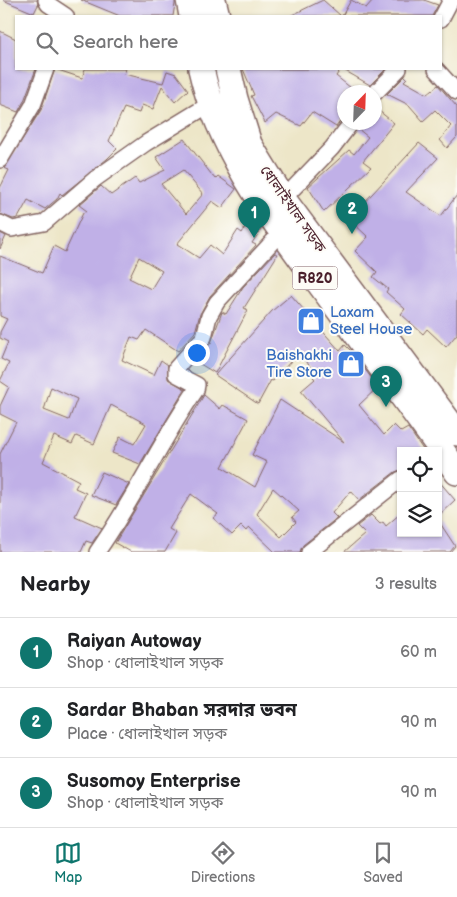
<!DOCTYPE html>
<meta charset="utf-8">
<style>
:root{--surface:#fff;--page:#f6f6f6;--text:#202124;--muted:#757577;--line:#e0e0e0;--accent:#0f766e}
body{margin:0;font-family:"Balsamiq Sans","Noto Sans Bengali",sans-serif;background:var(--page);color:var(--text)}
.controls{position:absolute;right:15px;bottom:15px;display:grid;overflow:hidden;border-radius:0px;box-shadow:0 1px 4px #0004}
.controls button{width:45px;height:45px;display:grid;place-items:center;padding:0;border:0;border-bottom:1px solid var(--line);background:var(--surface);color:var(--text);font:25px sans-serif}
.compass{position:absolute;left:337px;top:85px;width:45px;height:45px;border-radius:50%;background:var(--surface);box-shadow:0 1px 4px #0004;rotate:23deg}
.you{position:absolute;left:196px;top:352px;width:18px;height:18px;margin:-12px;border:4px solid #fff;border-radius:50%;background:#1a73e8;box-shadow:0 0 0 8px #1a73e833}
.badge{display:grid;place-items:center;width:32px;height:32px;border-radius:50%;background:var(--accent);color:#fff;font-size:16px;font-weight:700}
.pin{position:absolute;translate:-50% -41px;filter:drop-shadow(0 1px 2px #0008)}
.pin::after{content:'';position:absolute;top:26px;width:18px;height:15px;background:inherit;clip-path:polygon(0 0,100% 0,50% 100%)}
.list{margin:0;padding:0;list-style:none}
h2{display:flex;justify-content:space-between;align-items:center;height:65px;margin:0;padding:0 20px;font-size:21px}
h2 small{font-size:16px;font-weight:400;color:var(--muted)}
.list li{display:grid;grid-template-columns:32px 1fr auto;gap:15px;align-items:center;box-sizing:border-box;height:70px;padding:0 20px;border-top:1px solid var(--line)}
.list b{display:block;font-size:19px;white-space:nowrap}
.list p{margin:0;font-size:16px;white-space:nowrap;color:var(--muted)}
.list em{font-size:16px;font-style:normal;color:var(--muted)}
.icon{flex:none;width:28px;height:28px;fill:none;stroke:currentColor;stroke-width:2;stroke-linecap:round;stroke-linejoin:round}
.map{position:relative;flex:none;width:457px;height:552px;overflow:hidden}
.search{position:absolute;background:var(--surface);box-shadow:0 1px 4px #0004;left:15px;right:15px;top:15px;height:55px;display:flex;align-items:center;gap:12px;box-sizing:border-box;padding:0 18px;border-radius:0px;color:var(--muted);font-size:19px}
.sheet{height:275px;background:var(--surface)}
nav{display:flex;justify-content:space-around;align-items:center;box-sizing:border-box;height:70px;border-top:1px solid var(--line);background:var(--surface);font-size:14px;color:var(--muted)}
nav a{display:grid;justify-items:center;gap:2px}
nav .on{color:var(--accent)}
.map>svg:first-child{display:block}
</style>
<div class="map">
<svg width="457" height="552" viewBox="0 0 457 552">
<rect width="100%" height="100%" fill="#fdfcf7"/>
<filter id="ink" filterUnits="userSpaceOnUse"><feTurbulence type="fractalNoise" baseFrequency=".02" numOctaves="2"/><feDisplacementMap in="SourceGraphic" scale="10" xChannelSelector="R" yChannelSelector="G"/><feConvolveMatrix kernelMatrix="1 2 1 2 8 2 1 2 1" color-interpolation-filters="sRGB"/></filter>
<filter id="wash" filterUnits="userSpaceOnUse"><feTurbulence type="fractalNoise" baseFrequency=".0096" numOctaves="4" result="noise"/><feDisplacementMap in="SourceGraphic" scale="20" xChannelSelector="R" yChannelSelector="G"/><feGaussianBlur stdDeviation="1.12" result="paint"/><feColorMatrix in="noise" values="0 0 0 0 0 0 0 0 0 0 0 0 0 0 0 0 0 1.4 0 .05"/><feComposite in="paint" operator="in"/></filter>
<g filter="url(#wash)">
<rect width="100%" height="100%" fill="#ede6c8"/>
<g id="blocks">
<path fill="#c0b0e7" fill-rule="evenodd" d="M3 0H37L38 5 34 13Z
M81 0H175V4L173 16H120Z
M323 0 341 16H290Z
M351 0 366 8 373 0H424L438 5 432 16H342Z
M0 31 16 39V69H36L24 101 18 112 0 105Z
M55 69 82 78 85 69H126L124 74 163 83 167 71 176 74 188 90 175 102 162 86 153 109 142 105 139 113 124 108 109 141 117 149 107 159 62 195 60 193 57 199 45 209 28 200 18 218 13 219 0 214V188L9 170 4 168 41 110Z
M243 69H341L336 76 356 92H344V116L336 127 312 112 301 126 276 114 265 123 251 96 254 95Z
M342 69H386L370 85Z
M405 76 407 78 404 81 427 94 438 85 457 107V137L447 148 440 140 451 126 435 110 423 121 409 105 387 94Z
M374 107 394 123 363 161 371 167 324 212 308 187 349 150 354 154 368 137 358 129 361 122H374Z
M184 139 215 179 218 176 236 189 222 208 212 201 177 244 199 258 210 245 222 255 238 230 242 233 253 215 262 228 252 243 256 245 210 296 200 314 195 332 178 351 146 330 139 340 131 337 122 360 154 375 161 360 168 365V379L185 389 140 464 112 453 120 437 134 444 146 424 111 405 94 444 76 436 72 444 54 436 43 462 79 481 75 488 86 493 75 516 102 528 92 543 86 541 81 552H0V454L16 422 0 414V406L9 387 0 381 9 363 1 359 8 342 0 338V332L7 319 0 316V256L42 273 54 246 65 252 83 213 87 211 79 205 101 186 111 195 135 178 139 183 165 170 156 157ZM183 170 203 194 186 214 161 184ZM139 257 162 271 151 289 129 278ZM51 387 77 399 69 420 44 410Z
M419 143 438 158 406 192 441 216 457 195V334L446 347 427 329 423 334 401 314 405 309 386 292 388 289 373 277 377 272 355 251 368 237 349 219Z
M0 233 6 236 0 249Z
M275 253 278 254 244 308 248 310 215 373 195 361 211 343 222 312 226 314 243 287Z
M291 295 340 351 345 345 352 352 378 387 359 405 384 435 394 425 401 432 408 428 424 451H401V470L395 472 359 500 351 491 332 513 337 518 303 545 300 552H275L249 527 246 531 241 526 232 535 213 518 218 514 191 494 169 529 176 533 165 552H131L115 543 204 395 220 409 223 405 248 419 222 467 255 487 267 462 252 455 280 400 344 442 301 391 315 379 313 377 315 375 300 351 273 381 271 380 258 404 215 375 272 311ZM273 488 299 511 292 517 296 522 281 537 257 514Z
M102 472 129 484 116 505 91 495Z
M438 480 455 500 438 516Z
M401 513V533H438V520L455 546 450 552H344L365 534 357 526 371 515 380 524 383 522 386 526Z"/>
</g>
</g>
<g filter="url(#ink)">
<use href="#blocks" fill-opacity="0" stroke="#836562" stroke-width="1"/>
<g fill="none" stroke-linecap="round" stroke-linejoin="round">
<defs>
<path id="minor" d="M46 0 48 4 66 16
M441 19 451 0
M436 69 457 92
M374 94 399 69
M0 160 33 105 46 69
M283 199 332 148 352 122
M0 223 12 229 44 223 95 179 146 143 210 104
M97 552C134 500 160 442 196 390L197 385 176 374V368L204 337 209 316 217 302 286 227
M309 552 401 479"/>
<path id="primary" d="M189 0 192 16
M213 0 217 16
M201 69C220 154 277 226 328 295 371 354 415 412 457 472
M228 69 235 99 249 144 283 199 457 433"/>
</defs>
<use href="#minor" stroke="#836562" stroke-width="18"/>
<use href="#primary" stroke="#836562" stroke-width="28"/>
<use href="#minor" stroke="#fff" stroke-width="15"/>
<use href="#primary" stroke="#fff" stroke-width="25"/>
</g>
</g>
<defs>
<symbol id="shop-square" viewBox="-11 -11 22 22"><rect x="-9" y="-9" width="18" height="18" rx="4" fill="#3f7fe0" stroke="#fdfcf7"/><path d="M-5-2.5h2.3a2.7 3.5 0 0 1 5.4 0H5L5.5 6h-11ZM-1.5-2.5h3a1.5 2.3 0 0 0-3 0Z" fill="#fff"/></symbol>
</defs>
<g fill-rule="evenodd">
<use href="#shop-square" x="295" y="305" width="32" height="32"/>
<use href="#shop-square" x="335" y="348" width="32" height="32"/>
</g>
<g text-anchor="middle" stroke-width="4" stroke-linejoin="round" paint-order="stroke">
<rect fill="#fdfcf7" stroke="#806168" stroke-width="1" x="292.5" y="266.5" width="45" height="23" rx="4"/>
<g font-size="14" font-weight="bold" fill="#4a1f2b">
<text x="315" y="283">R820</text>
</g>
<g font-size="15" fill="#4a1f2b" stroke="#fdfcf7">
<text transform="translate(293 209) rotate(55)" y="5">ধোলাইখাল সড়ক</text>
</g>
<g font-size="15" fill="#366cbe" stroke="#fdfcf7" text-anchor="start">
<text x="330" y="317">Laxam<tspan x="330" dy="17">Steel House</tspan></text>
<text x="332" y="360" text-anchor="end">Baishakhi<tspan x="332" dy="17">Tire Store</tspan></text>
</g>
</g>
</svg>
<div class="controls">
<button><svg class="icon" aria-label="locate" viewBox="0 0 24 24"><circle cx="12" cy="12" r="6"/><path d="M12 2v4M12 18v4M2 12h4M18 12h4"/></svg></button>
<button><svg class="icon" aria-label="layers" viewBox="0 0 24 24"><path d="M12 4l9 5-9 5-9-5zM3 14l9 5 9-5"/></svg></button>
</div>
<svg class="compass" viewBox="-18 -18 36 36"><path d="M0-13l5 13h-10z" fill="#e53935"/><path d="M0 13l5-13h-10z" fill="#757577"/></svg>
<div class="you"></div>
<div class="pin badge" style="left:254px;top:238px">1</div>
<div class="pin badge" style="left:352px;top:234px">2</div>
<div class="pin badge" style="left:386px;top:407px">3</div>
<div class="search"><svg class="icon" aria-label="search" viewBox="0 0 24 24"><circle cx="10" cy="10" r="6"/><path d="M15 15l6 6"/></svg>Search here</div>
</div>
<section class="sheet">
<h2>Nearby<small>3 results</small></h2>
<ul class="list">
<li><span class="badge">1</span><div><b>Raiyan Autoway</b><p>Shop · ধোলাইখাল সড়ক</p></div><em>60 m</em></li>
<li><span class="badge">2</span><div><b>Sardar Bhaban সরদার ভবন</b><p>Place · ধোলাইখাল সড়ক</p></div><em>90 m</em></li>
<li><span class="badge">3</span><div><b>Susomoy Enterprise</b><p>Shop · ধোলাইখাল সড়ক</p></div><em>90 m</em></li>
</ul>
</section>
<nav>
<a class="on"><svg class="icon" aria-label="map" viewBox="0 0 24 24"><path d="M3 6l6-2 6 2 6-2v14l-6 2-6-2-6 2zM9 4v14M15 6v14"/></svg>Map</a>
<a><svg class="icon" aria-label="directions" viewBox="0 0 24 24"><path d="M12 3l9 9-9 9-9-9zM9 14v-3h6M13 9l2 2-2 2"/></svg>Directions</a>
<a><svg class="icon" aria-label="saved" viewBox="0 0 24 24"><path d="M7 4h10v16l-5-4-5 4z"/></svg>Saved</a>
</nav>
